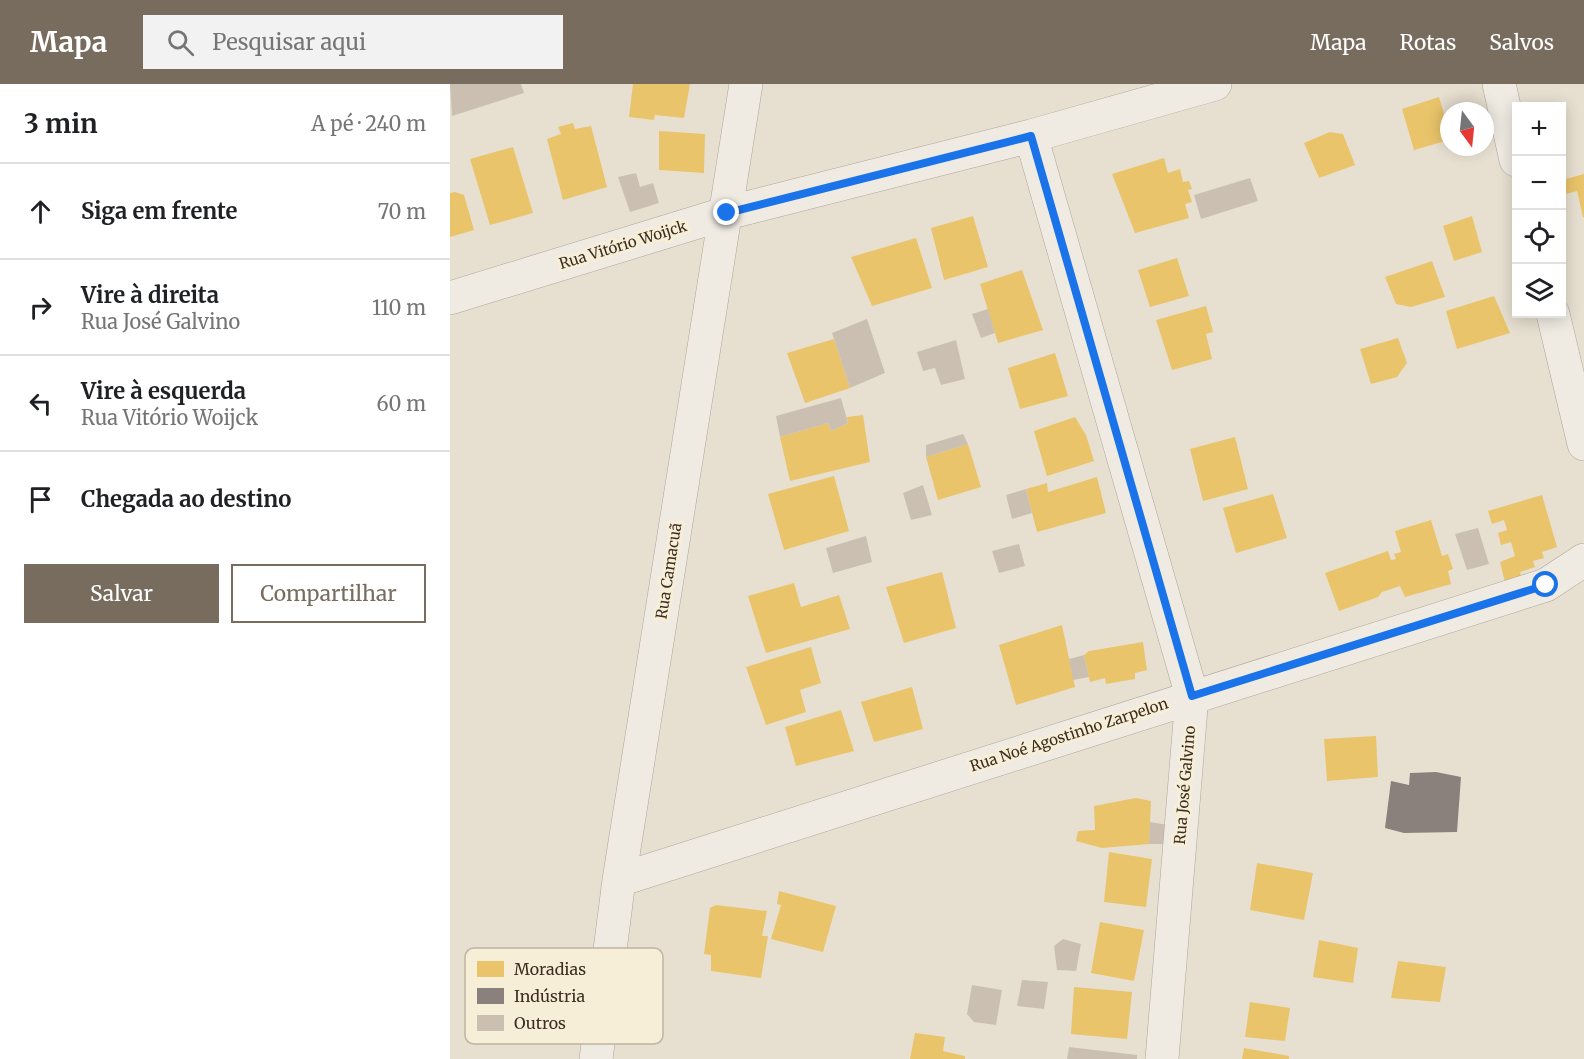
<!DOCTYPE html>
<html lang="pt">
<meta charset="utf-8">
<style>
:root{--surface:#fff;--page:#f2f2f2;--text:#202124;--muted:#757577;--line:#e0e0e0;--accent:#786c5e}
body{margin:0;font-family:Merriweather,serif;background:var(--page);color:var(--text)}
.controls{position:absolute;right:18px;top:18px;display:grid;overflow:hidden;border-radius:0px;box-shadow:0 3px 15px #0003}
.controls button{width:54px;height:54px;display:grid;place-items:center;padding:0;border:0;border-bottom:2px solid var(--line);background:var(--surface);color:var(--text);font:30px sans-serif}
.compass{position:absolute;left:990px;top:18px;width:54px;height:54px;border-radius:50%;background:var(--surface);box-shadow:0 3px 15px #0003;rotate:165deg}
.stop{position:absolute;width:18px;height:18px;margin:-14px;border:4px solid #1a73e8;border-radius:50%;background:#fff}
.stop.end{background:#1a73e8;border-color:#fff;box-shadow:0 2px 6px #0008}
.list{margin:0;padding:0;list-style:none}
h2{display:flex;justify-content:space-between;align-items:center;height:78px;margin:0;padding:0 24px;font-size:26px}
h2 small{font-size:20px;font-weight:400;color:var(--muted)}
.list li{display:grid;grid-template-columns:39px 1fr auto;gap:18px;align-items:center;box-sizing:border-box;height:96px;padding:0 24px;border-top:2px solid var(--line)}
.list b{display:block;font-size:22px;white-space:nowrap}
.list p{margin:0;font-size:20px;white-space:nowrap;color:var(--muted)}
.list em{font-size:20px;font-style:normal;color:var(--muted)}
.actions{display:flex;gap:12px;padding:18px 24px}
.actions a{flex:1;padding:14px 0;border:2px solid var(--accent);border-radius:0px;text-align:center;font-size:21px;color:var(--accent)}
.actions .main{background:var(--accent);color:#fff}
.icon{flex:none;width:33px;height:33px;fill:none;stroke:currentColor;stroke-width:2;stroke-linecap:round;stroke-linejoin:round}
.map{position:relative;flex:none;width:1134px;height:975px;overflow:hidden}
header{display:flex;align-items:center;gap:36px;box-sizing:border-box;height:84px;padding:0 30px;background:var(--accent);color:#fff}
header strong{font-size:28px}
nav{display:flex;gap:33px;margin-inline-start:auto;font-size:21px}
.search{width:420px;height:54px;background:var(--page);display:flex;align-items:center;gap:15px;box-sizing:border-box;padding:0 21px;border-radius:0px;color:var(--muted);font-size:22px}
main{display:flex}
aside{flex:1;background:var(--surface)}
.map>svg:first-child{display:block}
</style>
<header>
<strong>Mapa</strong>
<div class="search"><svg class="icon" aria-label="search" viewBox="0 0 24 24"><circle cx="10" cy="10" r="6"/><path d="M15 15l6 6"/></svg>Pesquisar aqui</div>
<nav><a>Mapa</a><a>Rotas</a><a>Salvos</a></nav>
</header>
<main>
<aside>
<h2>3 min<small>A pé · 240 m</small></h2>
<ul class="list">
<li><svg class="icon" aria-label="ahead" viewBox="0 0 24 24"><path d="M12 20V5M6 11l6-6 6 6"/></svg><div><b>Siga em frente</b></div><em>70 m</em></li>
<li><svg class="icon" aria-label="right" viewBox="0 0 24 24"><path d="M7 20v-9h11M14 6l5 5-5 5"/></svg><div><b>Vire à direita</b><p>Rua José Galvino</p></div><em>110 m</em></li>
<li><svg class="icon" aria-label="left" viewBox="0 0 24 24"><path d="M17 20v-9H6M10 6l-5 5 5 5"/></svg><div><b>Vire à esquerda</b><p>Rua Vitório Woijck</p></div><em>60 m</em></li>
<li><svg class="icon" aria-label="arrive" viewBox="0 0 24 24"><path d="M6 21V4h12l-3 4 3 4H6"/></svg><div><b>Chegada ao destino</b></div></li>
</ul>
<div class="actions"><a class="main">Salvar</a><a>Compartilhar</a></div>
</aside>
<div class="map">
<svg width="1134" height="975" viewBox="0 0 1134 975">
<rect width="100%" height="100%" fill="#e7e0d1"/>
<path fill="#e9c46a" d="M183 0H240L234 34 205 31 204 36 179 33Z
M989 13 999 47V56L964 66 952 25Z
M123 39 125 45 141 42 157 103 113 116 97 55 111 50 108 43Z
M209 47 255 50 254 89 209 86Z
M880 48 893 50 905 81 869 94 854 59Z
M63 63 83 129 40 141 20 75Z
M714 74 718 89 730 85 733 98 739 97 742 105 738 106 742 118 735 120 739 134 685 149 662 90Z
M1134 90V133H1133L1127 107 1112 111V96Z
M5 108 14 111 24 146 0 153V109Z
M523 132 538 183 494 196 481 144Z
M1022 132 1032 168 1004 177 993 142Z
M466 154 482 204 422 222 401 173Z
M727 174 739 212 700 223 688 186Z
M982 177 995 213 961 223 946 220 935 193Z
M572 186 593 246 548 259 530 200Z
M1044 212 1060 249 1007 265 996 227Z
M756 222 763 248 756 250 762 275 722 286 706 236Z
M948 254 957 279 947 293 921 300 910 265Z
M384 255 400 304 355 319 337 269Z
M605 269 618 312 570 325 558 284Z
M413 331 420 378 340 397 330 353 378 339 381 347 398 339 397 333Z
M625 333 636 351 644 377 597 392 584 347Z
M785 353 798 405 753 417 740 365Z
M518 360 531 403 488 416 476 373Z
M384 392 399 447 334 466 318 410Z
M647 393 656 429 587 448 576 405 597 399 598 408Z
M823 410 837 454 786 469 773 424Z
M1092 411 1107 463 1092 468 1094 474 1083 477 1085 483 1070 488 1075 506 1058 511 1050 478 1065 472 1061 458 1051 461 1048 449 1057 446 1054 436 1042 440 1038 427Z
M981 436 992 472 998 470 1003 485 998 487 1001 500 955 513 950 502 932 508 928 513 889 527 875 489 938 467 941 476 946 475 944 470 951 468 945 447Z
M492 488 506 544 454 559 436 503Z
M344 499 351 523 389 511 400 545 316 569 298 512Z
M612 541 625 603 566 621 549 561Z
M693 558 697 586 685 589V595L656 600 655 594 640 598 634 571 639 567Z
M361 563 371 599 350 606 356 628 316 641 296 583Z
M462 603 473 645 424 658 411 618Z
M391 626 404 667 346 682 335 643Z
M926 652 928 693 877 697 874 655Z
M686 714 701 717 699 760 652 764 626 757 628 747 645 746 644 722Z
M659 768 702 775 696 823 654 818Z
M807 779 863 789 854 836 800 826Z
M329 807 386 822 373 868 321 855 331 821 327 820Z
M266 821 317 827 312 852H318L311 894 261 887V871L254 870 260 824Z
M650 838 694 846 684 897 641 889Z
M869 856 908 864 903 899 863 893Z
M948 877 996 883 990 918 941 914Z
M624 903 682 908 677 955 621 950Z
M800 918 840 924 835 957 795 953Z
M465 949 495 953 493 967 515 972V975H460Z
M794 964 839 972V975H792Z"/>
<path fill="#8a817c" d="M986 688 1011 693 1007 748 954 749 935 744 941 697 959 701 960 689Z"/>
<path fill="#cbbfb2" d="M0 0H71L74 9 2 32Z
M186 89 190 103 203 99 209 119 180 128 168 93Z
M800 94 808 117 751 135 744 111Z
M538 225 545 249 531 254 522 230Z
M417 235 435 289 400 304 382 249Z
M506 256 515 295 491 301 485 284 473 287 467 268Z
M391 314 398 339 381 347 378 339 330 353 326 332Z
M513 350 518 360 476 373V361Z
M473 401 482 431 461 436 453 409Z
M576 405 582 429 562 435 556 411Z
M1028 444 1039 480 1017 486 1005 450Z
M416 452 422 478 383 489 376 464Z
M569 460 575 482 549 489 542 467Z
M634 571 639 593 623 596 619 575Z
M700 738 718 741 715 760H699Z
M613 855 631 860 626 887 607 886 604 862Z
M572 896 598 898 594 925 567 922Z
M522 901 552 906 546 941 524 938 517 930Z
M619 963 687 971V975H617Z"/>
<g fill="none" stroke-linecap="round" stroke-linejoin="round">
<defs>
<path id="minor" d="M1049 0 1066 76
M581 52 742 612 712 975
M0 214 277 129 581 52 765 0
M1103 230 1134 360
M169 796 1096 501 1134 476
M146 975 169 796 296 0"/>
</defs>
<use href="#minor" stroke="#ada599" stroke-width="34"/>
<use href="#minor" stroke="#efebe3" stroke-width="33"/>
</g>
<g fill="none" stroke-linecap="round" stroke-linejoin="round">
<path stroke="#1a73e8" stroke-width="8" d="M277 129 581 52 742 612 1096 501"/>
</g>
<g text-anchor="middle" stroke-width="6" stroke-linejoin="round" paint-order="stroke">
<g font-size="15" fill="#3d2e20" stroke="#f7eed8">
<text transform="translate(173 161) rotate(-17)" y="5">Rua Vitório Woijck</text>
<text transform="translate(219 487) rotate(-81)" y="5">Rua Camacuã</text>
<text transform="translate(619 651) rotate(-18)" y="5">Rua Noé Agostinho Zarpelon</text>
<text transform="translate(735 701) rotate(-85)" y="5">Rua José Galvino</text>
</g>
</g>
<rect x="15" y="864" width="198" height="96" rx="9" fill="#f7eed8" stroke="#bfb4a1" stroke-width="1.5"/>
<rect x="27" y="877" width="27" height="16" fill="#e9c46a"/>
<rect x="27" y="904" width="27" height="16" fill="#8a817c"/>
<rect x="27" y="931" width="27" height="16" fill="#cbbfb2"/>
<g font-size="16" fill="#3d2e20">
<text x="64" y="891">Moradias</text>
<text x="64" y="918">Indústria</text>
<text x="64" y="945">Outros</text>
</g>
</svg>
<div class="controls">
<button>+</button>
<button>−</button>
<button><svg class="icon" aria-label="locate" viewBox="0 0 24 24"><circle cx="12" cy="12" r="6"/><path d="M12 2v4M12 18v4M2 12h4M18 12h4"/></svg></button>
<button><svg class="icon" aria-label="layers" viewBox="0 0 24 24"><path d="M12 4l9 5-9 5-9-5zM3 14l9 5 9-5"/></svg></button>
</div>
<svg class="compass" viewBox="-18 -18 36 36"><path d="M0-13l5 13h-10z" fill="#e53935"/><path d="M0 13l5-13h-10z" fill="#757577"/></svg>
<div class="stop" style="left:1096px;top:501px"></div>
<div class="stop end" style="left:277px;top:129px"></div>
</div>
</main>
